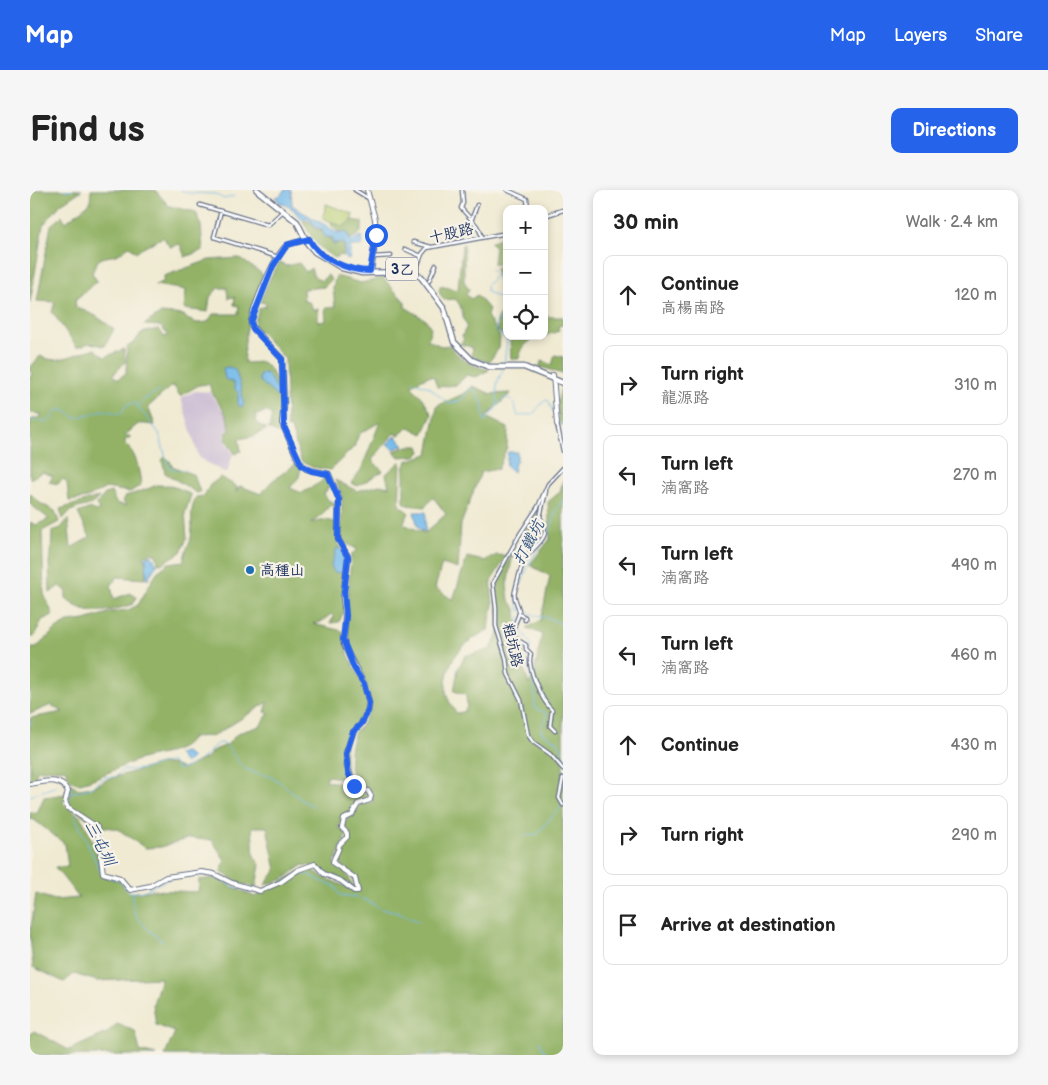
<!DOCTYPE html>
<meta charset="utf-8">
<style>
:root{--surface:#fff;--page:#f6f6f6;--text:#222;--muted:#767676;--line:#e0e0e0;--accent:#2563eb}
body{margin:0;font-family:"Balsamiq Sans","LXGW WenKai TC",sans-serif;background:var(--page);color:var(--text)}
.controls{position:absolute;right:15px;top:15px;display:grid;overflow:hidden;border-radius:10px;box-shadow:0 2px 8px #0003}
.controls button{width:45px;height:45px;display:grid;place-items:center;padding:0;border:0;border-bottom:1px solid var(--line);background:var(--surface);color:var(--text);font:25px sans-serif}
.stop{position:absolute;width:15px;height:15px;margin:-11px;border:4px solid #2563eb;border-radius:50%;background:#fff}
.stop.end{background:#2563eb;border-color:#fff;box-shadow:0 1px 5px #0008}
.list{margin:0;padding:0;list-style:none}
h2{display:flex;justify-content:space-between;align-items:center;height:65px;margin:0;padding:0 20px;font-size:21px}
h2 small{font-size:16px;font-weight:400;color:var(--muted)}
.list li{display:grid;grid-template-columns:32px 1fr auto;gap:15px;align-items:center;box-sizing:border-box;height:80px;margin:0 10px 10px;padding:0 10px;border:1px solid var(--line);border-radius:10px}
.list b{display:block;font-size:19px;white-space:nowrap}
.list p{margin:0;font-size:16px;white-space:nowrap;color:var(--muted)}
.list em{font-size:16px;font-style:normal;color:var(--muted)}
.icon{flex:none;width:28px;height:28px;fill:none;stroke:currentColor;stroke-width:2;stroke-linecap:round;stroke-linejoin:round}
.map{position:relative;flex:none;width:533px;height:865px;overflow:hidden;border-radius:10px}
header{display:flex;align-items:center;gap:30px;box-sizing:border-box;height:70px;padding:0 25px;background:var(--accent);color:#fff}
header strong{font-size:24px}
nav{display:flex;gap:28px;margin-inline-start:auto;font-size:18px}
.intro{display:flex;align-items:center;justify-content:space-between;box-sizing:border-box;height:120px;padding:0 30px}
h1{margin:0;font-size:35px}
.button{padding:12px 22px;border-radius:10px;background:var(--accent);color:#fff;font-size:18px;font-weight:700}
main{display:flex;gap:30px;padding:0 30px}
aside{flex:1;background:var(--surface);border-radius:10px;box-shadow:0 2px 8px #0003}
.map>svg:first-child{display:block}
</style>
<header>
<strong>Map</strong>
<nav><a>Map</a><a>Layers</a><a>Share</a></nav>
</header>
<div class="intro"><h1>Find us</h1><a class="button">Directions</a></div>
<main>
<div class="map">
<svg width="533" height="865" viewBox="0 0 533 865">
<rect width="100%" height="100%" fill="#f7f3e8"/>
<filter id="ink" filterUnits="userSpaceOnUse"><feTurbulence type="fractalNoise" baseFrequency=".02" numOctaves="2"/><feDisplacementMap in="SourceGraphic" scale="10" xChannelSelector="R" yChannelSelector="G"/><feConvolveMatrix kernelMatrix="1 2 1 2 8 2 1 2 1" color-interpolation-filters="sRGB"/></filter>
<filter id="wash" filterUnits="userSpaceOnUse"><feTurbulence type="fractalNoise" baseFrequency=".0096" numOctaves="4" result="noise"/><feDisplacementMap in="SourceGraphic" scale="20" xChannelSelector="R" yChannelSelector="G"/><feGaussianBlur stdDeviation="1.12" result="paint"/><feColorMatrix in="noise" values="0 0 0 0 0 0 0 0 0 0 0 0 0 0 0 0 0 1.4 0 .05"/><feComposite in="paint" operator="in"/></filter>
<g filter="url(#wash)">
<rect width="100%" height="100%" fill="#f0ead2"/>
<path fill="#ccbed4" d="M165 201 179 202 198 228 199 240 195 242 194 249 203 264 197 284 169 268 151 208Z"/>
<path fill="#bad074" stroke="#6a8069" d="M296 14 323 24 322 30 313 37 293 28Z"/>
<path fill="#93b266" stroke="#577062" d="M0 0H52L31 14 13 35 0 113Z
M61 0H125L139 16 166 22 171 36 173 60 155 67 150 54 140 57 133 47 106 62 99 56C95 59 90 64 86 65 69 69 70 65 62 83L67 91 45 110 46 117 66 126 84 139 75 156 60 153 47 157 22 122 25 112 7 111 21 35 32 26 36 32 60 13Z
M323 30 332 32C333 43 330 45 320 49L316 42H308L300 34 303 32 313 37Z
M273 31 281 32 286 39 291 40 295 47 302 49 303 55 309 53 314 55 313 66 309 65 305 68C288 59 281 47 273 31Z
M470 48 472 59 476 58 477 53V146H513C499 150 492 154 489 169H481L480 151 467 140 468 126 475 123 476 117 465 78H472L471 74H463L465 58 461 52Z
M434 54V91L439 100 436 104 441 109 447 105 459 119 457 126 470 147 469 158 459 172 448 169 441 164 443 160 441 157 430 154 434 149 432 146 437 136C431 128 434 117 425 109L414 110 409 102 410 96 428 100 432 55Z
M209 68 231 83 235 89C224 116 211 144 215 173L233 172C243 182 249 193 252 207 254 219 249 230 254 243H247L239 239 242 225 236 221 228 225 225 223 227 234 237 239 224 246 209 249 211 261 205 264 196 249V243L200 241C199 219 184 213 179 194L169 195 150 206 143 195 118 217 125 235C103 233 112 232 95 245L101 247 95 250V254C107 264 109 279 111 295L100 302 76 298 57 308 39 311 37 293 33 289 28 294 19 292 23 286 12 282 0 289V230L11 227V224L0 223V186L2 185 0 178 10 166C29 176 45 162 65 159L75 167 94 159 95 172 83 185 88 189 96 183 97 157 105 152 111 143 129 139 134 147 138 145 130 136 114 135 131 123 154 125 157 129 167 133 178 132 183 124H208L209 116 204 115 205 107 198 108 197 98H188L180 107 178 122 154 119 156 100 125 95 133 92 134 86 179 70Z
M250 72 256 76 269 73 276 82 281 78 283 85 291 91 298 85 301 90 294 97 273 99 274 111 279 112 284 120 288 119V132L296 131 295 118 305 117 303 97 306 86 331 93 353 88 375 112V117L396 130 401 138 398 150 411 156 419 155C430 169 441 176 459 180L446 187 437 185 426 195 407 197 404 187 399 186 390 190 381 196 393 208 402 225 393 244 379 237 369 245 364 243 342 270 353 281 328 296 321 293 331 280 350 232 329 244 324 257 300 280 282 277 271 271 261 238 257 237 255 169 224 135 229 118 236 116V113L230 112 241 86Z
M514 127H533V135L528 136 529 141 514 146Z
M525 165 533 167V184C524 182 518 178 509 177L512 171 522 175Z
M532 195 533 235H529L527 213Z
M443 196 461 204 481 203 456 227 478 238 477 257 468 279 451 282 431 334 428 379 412 374 405 398 423 410 437 367 454 371 467 365 477 366 461 391 463 415 458 440C432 453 415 470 416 501 416 508 423 517 426 523L434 522 437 516 436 505 424 501 428 479 435 466 461 459 470 440 465 393 483 363 477 395 479 410 486 419 487 434 494 454 493 475 499 495 505 480 512 444 497 438 511 430 520 386 500 375 520 349 518 312 530 302 533 290V865H135L145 842 126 835 123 814 131 788 67 791 44 784 34 792 3 777 0 744 6 704 25 710 49 708 25 677H38L35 654 3 629 0 630V623H7L14 607 36 604 33 613C38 619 48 623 51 628 59 639 70 672 74 687L89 691 100 703 122 700 168 702 169 690 184 688 225 707 267 683 281 679 293 687 324 700 327 696 319 683 307 670 321 643 312 636 330 614 343 612 340 598 327 596C317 576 318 562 325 541L331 537 340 519 338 498 315 452 321 365 327 359 311 351 312 305 305 290 327 301 350 295 359 297 356 284 371 271 369 315 379 323 373 334 395 343 416 324 403 307 395 317 377 315 374 312V279L377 271 398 264 407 216 435 203Z
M378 256H389L391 262 385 266 369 267 364 261Z
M135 267 140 271 142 276 164 285 170 302 167 303 135 283 132 270Z
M267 273 271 277 269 287 260 298 272 303 291 292 295 286 298 287 300 295 294 304 298 310 305 313 309 324 306 328 304 316 300 315 290 327 280 333 297 330 308 333V354L317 367 314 421 309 432 300 433 304 427 301 424 291 432 283 434 313 441C312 468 342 495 337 518 335 528 327 532 322 540 313 554 314 574 319 589L297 586 296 591 318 594 339 604V609L327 612 308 637 317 643 304 673 315 682 324 697 305 686 294 683 287 677 273 675 253 689 235 695 246 680 237 637H222L224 666 230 675 226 697 211 694 191 682 195 670 182 650 159 648 131 657 115 658 88 639 69 636 41 617 39 610 41 601 38 596 41 594 49 599 63 597 78 589 130 574H141L153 579 178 567 182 561 197 555 208 543 230 536 239 523 235 522 238 512 183 546 162 547C153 564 127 564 111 569 99 572 55 595 47 593 39 591 38 585 35 579L7 580 5 588 0 592V528L33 522 21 515 0 524V458H6L26 439 38 432 55 430 81 422 98 420 108 415 127 382 139 373 154 371C154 362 159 356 161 348 164 332 158 324 166 307L174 306 180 295 191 287 207 297 206 302 210 296 231 304 242 291Z
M126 295C139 295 150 297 161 305L155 323 157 348 151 362 131 374 128 373 127 366 122 363 114 366 117 376 115 389 87 387 81 396 84 409 100 403 107 407 103 414C80 422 56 427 36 409V400L29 396 20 403 19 371 21 365 22 341 31 338 38 329 41 358 60 347 48 323 61 318 66 322 70 320 66 315 75 304 81 302 86 313 96 316 93 311 95 306C100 305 122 298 126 295Z
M0 303 10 313 25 321 29 332 12 341 14 404 23 425 12 430 4 447H0V332L6 335 19 329 0 314Z
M513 306 510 328 514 335 512 346 494 343 506 325Z
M69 307C61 318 53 315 43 320 39 321 36 326 33 329L30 319Z
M87 834 105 841 110 861 126 865H0V844L4 841 39 860 77 843Z"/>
<path fill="#73baeb" stroke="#4774a4" d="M254 0H261L262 15C276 26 293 32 307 43L316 42 321 51 332 46 333 54 331 56H321L319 70 315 68V55L312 52 303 54V48L294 46 292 39 285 37 281 30 271 29 263 19 249 12 245 7 250 6Z
M199 177 205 180C208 188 215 208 213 217L208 215V202L205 199 204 193 195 189 193 178Z
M234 183 237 184 248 201 247 207 229 190 230 185Z
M366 246 374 255 364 259 357 254Z
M478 262H487V271L485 273 483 282 476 276Z
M384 322H396L395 342 388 337Z
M307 358C318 360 318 376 312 383L304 382 301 375Z
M121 365 127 374 117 390 116 367Z
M155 562 162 568 155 574 148 564Z"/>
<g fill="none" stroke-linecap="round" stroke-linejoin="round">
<path stroke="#73baeb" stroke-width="1" d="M34 0H42
M151 0 158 3 185 4 194 9 204 6
M460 79 466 85 456 96 457 102 477 112
M474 175 477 151 465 139 467 130 477 126
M473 179 467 193V216L475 207 483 211 488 226 503 224 514 211 518 210 526 229
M382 191 399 197 419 214 431 210 440 198H444L452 213 455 232 467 216
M109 217 113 210 129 201
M0 230 19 232 27 220H34L46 228C56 224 63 225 72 220L91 224 96 215 105 213 129 243 138 276 145 280H155
M528 232 531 235 533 233
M490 419 510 427H517L533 435
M490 422 486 407 487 397 492 394C498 369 508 363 519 342 525 331 524 318 533 310
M490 426 489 436 501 454 497 475 504 495 505 518 516 523V529L510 537 513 544 527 551 533 562
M0 534 2 532
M36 594 41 598 38 612 42 618
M41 603 61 598 75 587H85L93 580 114 579 141 571 147 579C155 580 170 570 176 565 183 560 183 553 192 553 201 557 205 570 212 576 223 585 234 583 245 589 259 597 268 610 283 616
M0 606 29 595
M44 625 72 685 89 690 98 701C111 706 123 695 134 691 149 684 173 682 188 688
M495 646 507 644 533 614
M196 692 202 696 231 703 270 684C282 682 290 694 304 695L310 705 328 707
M102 704C101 729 115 736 132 751
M330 707 351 719 363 721 390 732
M510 851 511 856 518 865
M399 865 404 862"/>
</g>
</g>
<g filter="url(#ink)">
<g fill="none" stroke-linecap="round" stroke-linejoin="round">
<defs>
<path id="street" d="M325 0 338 8
M432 0 433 13 431 18C439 28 449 35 452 47
M477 0 497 9 498 19
M170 15 238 35 253 21
M191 21 184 47 248 67
M514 26 533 20
M441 31 447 15
M383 52 401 57
M375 59 391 66
M343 67 361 66
M385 83 392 64 397 58 477 43
M399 91 406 75
M527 234 533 261
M533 278 518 294 508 317 490 344 463 393 466 418V436L476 468 478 484 491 510 498 545 503 552 520 564 533 579
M516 301 510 327C524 349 505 353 495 369 491 375 487 394 485 401 482 410 490 415 489 423 487 433 480 437 485 448L496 455V459L501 464C496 477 512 511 522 520L520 536 525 541
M489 424 495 427V430
M533 588 529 608 533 615"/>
<path id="secondary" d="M337 0 345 29 346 45 341 83
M523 185 527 234
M0 594C16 592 28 586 38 601L35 612 38 618 67 637 73 683 90 688 100 700 120 696 136 687 172 682 184 684 202 693 230 701 251 692 268 680 285 674 294 684 311 691 324 701H328L325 688 303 673C303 666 309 663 309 655L317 647V643L312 638 314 629 322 625 328 614 340 610 341 606 338 601 325 597 317 576 316 563 323 542 331 534 338 521 339 513 334 494 314 455 315 426 313 408 318 367 308 349 309 309 299 284 276 279 268 270 252 233 254 212 252 169 221 135C221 119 244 67 256 56 263 51 272 52 279 49"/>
<path id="primary" d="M227 0 267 32 278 54 285 62 312 78 332 83 382 82 391 87 414 118 424 152 442 170 459 177H494L533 193"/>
</defs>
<use href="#street" stroke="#667087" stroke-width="5"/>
<use href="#secondary" stroke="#667087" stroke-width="6"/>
<use href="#primary" stroke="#667087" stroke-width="7"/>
<use href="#street" stroke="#fff" stroke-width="2.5"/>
<use href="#secondary" stroke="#fff" stroke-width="4"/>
<use href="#primary" stroke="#fff" stroke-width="4.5"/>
</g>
</g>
<g fill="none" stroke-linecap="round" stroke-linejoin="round" filter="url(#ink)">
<path stroke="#2563eb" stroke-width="6" d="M324 596 318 582 316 564 323 542 331 534 338 521 339 513 334 494 324 478 313 450 316 426 314 402 318 367 308 349 309 310 298 284 282 281 272 276 254 237 252 169 223 139 221 132 243 76 257 55 279 49C289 69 319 81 340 81L346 45"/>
</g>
<circle fill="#1f6fb2" stroke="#f7f3e8" stroke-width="2" cx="220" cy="380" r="5"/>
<g text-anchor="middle" stroke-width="4.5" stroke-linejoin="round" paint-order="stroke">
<rect fill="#f7f3e8" stroke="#5d6a87" stroke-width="1" x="356" y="67.5" width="32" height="23" rx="4"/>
<g font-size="14" font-weight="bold" fill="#1b2f5e">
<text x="372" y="84">3乙</text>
</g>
<g font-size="15" fill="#1b2f5e" stroke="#f7f3e8">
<text transform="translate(421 43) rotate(-13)" y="5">十股路</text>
<text transform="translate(483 455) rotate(77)" y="5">粗坑路</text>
</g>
<g font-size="15" fill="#1b2f5e" stroke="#f7f3e8" text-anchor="start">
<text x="230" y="385">高種山</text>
</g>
<g font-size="16" font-style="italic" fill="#315281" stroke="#f7f3e8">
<text transform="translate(498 352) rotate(-62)" y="6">打鐵坑</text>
<text transform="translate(71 653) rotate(63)" y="6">三屯圳</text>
</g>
</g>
</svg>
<div class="controls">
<button>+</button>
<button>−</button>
<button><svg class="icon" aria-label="locate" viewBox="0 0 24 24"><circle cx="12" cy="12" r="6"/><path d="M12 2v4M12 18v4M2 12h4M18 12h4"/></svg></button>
</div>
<div class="stop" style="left:346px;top:45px"></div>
<div class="stop end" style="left:324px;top:596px"></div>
</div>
<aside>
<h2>30 min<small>Walk · 2.4 km</small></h2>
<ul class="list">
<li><svg class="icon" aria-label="ahead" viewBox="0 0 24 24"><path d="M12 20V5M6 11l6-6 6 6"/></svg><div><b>Continue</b><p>高楊南路</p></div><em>120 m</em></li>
<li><svg class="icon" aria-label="right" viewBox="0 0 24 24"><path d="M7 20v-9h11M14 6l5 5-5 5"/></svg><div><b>Turn right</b><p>龍源路</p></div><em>310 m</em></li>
<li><svg class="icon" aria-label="left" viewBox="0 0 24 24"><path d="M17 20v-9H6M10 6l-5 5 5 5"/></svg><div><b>Turn left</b><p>湳窩路</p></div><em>270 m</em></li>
<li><svg class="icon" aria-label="left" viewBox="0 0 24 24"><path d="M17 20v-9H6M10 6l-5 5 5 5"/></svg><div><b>Turn left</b><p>湳窩路</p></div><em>490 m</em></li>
<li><svg class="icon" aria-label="left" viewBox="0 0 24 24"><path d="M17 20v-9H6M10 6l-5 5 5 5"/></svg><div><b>Turn left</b><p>湳窩路</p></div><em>460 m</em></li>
<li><svg class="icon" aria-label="ahead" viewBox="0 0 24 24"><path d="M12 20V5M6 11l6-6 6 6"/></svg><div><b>Continue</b></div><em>430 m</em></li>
<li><svg class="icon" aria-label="right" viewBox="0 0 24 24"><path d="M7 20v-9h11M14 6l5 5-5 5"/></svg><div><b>Turn right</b></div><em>290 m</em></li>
<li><svg class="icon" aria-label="arrive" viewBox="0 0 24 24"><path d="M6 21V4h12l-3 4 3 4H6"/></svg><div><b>Arrive at destination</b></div></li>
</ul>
</aside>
</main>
